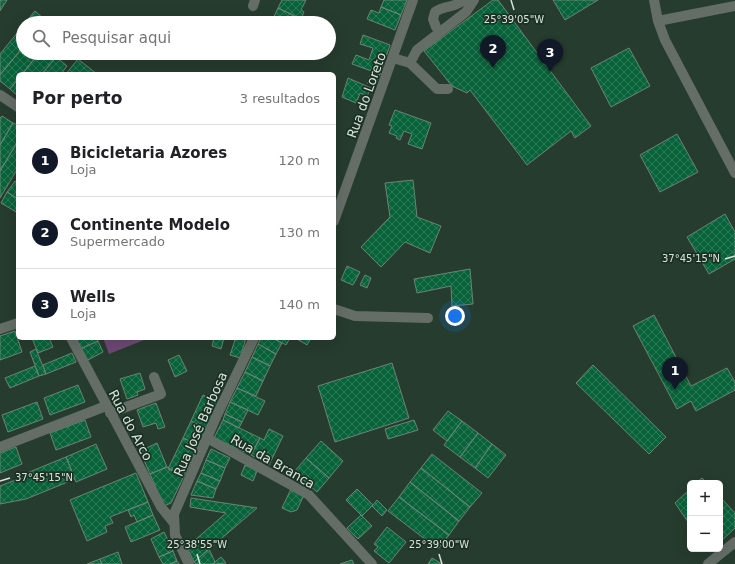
<!DOCTYPE html>
<html lang="pt">
<meta charset="utf-8">
<style>
:root{--surface:#fff;--page:#f6f6f6;--text:#202124;--muted:#757577;--line:#e0e0e0;--accent:#111827}
body{margin:0;font-family:"DejaVu Sans",sans-serif;background:var(--page);color:var(--text)}
.controls{position:absolute;right:12px;bottom:12px;display:grid;overflow:hidden;border-radius:6px;box-shadow:0 4px 16px #0002}
.controls button{width:36px;height:36px;display:grid;place-items:center;padding:0;border:0;border-bottom:1px solid var(--line);background:var(--surface);color:var(--text);font:20px sans-serif}
.you{position:absolute;left:455px;top:316px;width:14px;height:14px;margin:-10px;border:3px solid #fff;border-radius:50%;background:#1a73e8;box-shadow:0 0 0 6px #1a73e833}
.badge{display:grid;place-items:center;width:26px;height:26px;border-radius:50%;background:var(--accent);color:#fff;font-size:13px;font-weight:700}
.pin{position:absolute;translate:-50% -33px;filter:drop-shadow(0 1px 2px #0008)}
.pin::after{content:'';position:absolute;top:21px;width:14px;height:12px;background:inherit;clip-path:polygon(0 0,100% 0,50% 100%)}
.list{margin:0;padding:0;list-style:none}
h2{display:flex;justify-content:space-between;align-items:center;height:52px;margin:0;padding:0 16px;font-size:17px}
h2 small{font-size:13px;font-weight:400;color:var(--muted)}
.list li{display:grid;grid-template-columns:26px 1fr auto;gap:12px;align-items:center;box-sizing:border-box;height:72px;padding:0 16px;border-top:1px solid var(--line)}
.list b{display:block;font-size:15px;white-space:nowrap}
.list p{margin:0;font-size:13px;white-space:nowrap;color:var(--muted)}
.list em{font-size:13px;font-style:normal;color:var(--muted)}
.icon{flex:none;width:22px;height:22px;fill:none;stroke:currentColor;stroke-width:2;stroke-linecap:round;stroke-linejoin:round}
.map{position:relative;flex:none;width:735px;height:564px;overflow:hidden}
.search{position:absolute;background:var(--surface);box-shadow:0 4px 16px #0002;left:16px;top:16px;width:320px;height:44px;display:flex;align-items:center;gap:10px;box-sizing:border-box;padding:0 14px;border-radius:22px;color:var(--muted);font-size:15px}
.panel{position:absolute;background:var(--surface);box-shadow:0 4px 16px #0002;left:16px;top:72px;width:320px;height:268px;border-radius:6px}
.map>svg:first-child{display:block}
</style>
<div class="map">
<svg width="735" height="564" viewBox="0 0 735 564">
<defs>
<pattern id="building-cross-hatch" width="8" height="8" patternUnits="userSpaceOnUse"><rect width="8" height="8" fill="#09633a"/><path d="M0 0l8 8M0 8l8-8" fill="none" stroke="#2c7956"/></pattern>
</defs>
<rect width="100%" height="100%" fill="#263c2e"/>
<path fill="#6d4874" d="M103 338H149L109 354Z"/>
<path fill="url(#building-cross-hatch)" stroke="#6c8475" d="M0 0H7L0 11Z
M282 0H306L301 10 304 12 301 19 278 8Z
M384 0H407L401 15 381 7Z
M493 0H498L591 126 575 138 571 131 527 165 470 90 467 93 452 86 424 51Z
M553 0H598L565 20Z
M381 7 401 15 395 30 367 19 371 10 379 13Z
M278 8 293 15 289 23H271Z
M35 11 45 20 42 23H25Z
M23 26V47L0 75V54Z
M363 35 390 45 380 74 352 64 356 55 369 60 373 48 360 44Z
M23 47V53H39L22 74H18V79L10 89 0 81V75Z
M629 48 650 86 611 107 591 68Z
M39 53H59L42 74H22Z
M56 57 67 66 61 74H42Z
M78 59 97 74H66Z
M372 71 380 74 375 86 367 83Z
M348 78 371 88 367 96 360 93 356 103 342 97Z
M18 79V96L10 89Z
M395 110 431 123 422 149 408 144 412 134 404 131 400 140 396 138 397 136 389 133 392 126 389 125Z
M2 116 13 123 0 145V118Z
M13 123 18 125V141L0 171V145Z
M677 134 698 172 660 192 640 155Z
M18 141V168L0 198V171Z
M413 180 417 217 441 226 430 253 405 242 381 267 361 247 390 217 385 183Z
M15 181 18 183V199L7 192Z
M7 192 18 199V213L1 203Z
M725 214 735 232V259L709 274 687 237Z
M347 266 360 272 353 285 341 280Z
M470 269 473 304 452 306 451 286 417 293 414 279Z
M365 275 371 278 367 288 360 285Z
M654 315 691 386 727 368 735 382V390L696 411 691 401 677 409 633 326Z
M15 331 22 352 0 360V336Z
M32 338H49L53 347 38 353Z
M77 338H96L98 341 80 349Z
M214 338H224L221 349 212 346Z
M229 338H246L240 358 230 355 235 340Z
M261 338H273L282 343 276 354 258 344Z
M273 338H290L286 345Z
M295 338H311L307 345Z
M98 341 103 352 86 361 80 349Z
M258 344 276 354 270 366 252 357Z
M36 349 46 374 39 376 30 352Z
M72 353 76 362 46 374 43 365Z
M179 355 187 371 175 377 168 360Z
M252 357 270 366 263 381 245 372Z
M392 363 409 418 335 442 318 386Z
M593 365 666 437 649 454 576 383Z
M35 366 39 376 10 388 5 378Z
M245 372 263 381 256 396 237 388Z
M140 373 145 389 137 392 138 395 127 399 120 379Z
M78 385 85 402 50 415 44 398Z
M237 388 265 401 258 415 230 402Z
M203 395 219 402 206 429 191 421Z
M37 402 43 419 8 432 2 415Z
M230 402 248 410 242 422 225 414Z
M156 403 165 427 158 429 156 423 143 427 137 410Z
M448 411 462 421 447 441 433 430Z
M225 414 242 422 239 428 223 420Z
M85 420 91 437 56 450 50 433Z
M223 420 260 438 251 455 214 438Z
M414 420 418 430 388 439 385 429Z
M191 421 206 429 199 445 183 438Z
M462 421 478 433 460 457 444 445Z
M269 429 283 436 269 465 251 455 260 438 264 440Z
M478 433 492 444 475 468 460 457Z
M183 438 199 445 184 476 168 469Z
M321 441 343 461 329 478 306 458Z
M157 443 167 467 150 474 140 451Z
M96 444 107 469 76 482 66 457Z
M492 444 506 455 488 478 475 468Z
M16 447 22 464 0 473V453Z
M211 449 230 458 225 468 206 460Z
M432 454 482 493 470 507 421 468Z
M66 457 75 479 26 499 0 504V486L18 479 17 477Z
M306 458 329 478 317 492 294 472Z
M206 460 225 468 220 481 201 473Z
M245 465 257 471 253 481 241 475Z
M167 467 184 476 171 503 164 506 150 474Z
M421 468 470 507 459 521 410 482Z
M136 473 148 502 110 517 113 523 105 526 107 532 87 541 70 500Z
M201 473 220 481 216 489 197 481Z
M702 478 707 483H696Z
M197 481 216 489 213 498 191 495Z
M410 482 459 521 449 535 399 497Z
M291 489 304 495 297 510 291 512 282 508Z
M357 489 373 505 362 516 346 500Z
M690 489V525L675 503Z
M399 497 449 535 438 549 388 511Z
M720 497 735 513V528L720 542Z
M191 498 257 508 194 562 187 547 226 513 190 507Z
M377 500 387 510 382 516 372 506Z
M148 502 153 515 137 522 134 515 131 517 128 510Z
M153 515 160 530 131 542 125 527Z
M361 515 372 526 358 539 347 528Z
M387 527 406 542 389 563 374 551 378 547 374 544Z
M164 532 173 551 159 557 151 539Z
M209 549 215 562 213 564H196L194 562Z
M173 551 177 561 170 564H163L159 557Z
M118 552 122 564H102L100 559Z
M221 557 226 563 213 564 215 562Z
M432 558 442 564H428Z
M100 559 102 564H87Z
M352 560 354 564H340Z
M177 561 179 564H170Z"/>
<g fill="none" stroke-linecap="round" stroke-linejoin="round">
<path stroke="#646e67" stroke-width="10" d="M654 0 658 21 665 40 735 173
M253 6 255 0
M658 21 735 6
M436 27 433 19 435 12C444 5 456 8 463 0
M393 58 410 63 437 89H448
M410 63 417 50 466 12 474 0
M0 95 18 107
M334 221 413 0
M334 309 355 316 428 318
M0 329 18 323
M71 338 161 507 173 522
M110 413 161 394 154 377
M207 438 309 495 372 564
M0 447 106 406
M189 564 175 535 174 514 217 415 254 338
M708 564 735 542"/>
</g>
<path fill="none" stroke="#d7e4db" stroke-width="1.5" d="M511 0 514 10M725 259 735 256M0 481 10 478M197 554 200 564M439 554 442 564"/>
<g text-anchor="middle" stroke-width="3.5" stroke-linejoin="round" paint-order="stroke">
<g font-size="13" fill="#d7e4db" stroke="#1c3124">
<text transform="translate(366 95) rotate(-70)" y="5">Rua do Loreto</text>
<text transform="translate(200 424) rotate(-66)" y="5">Rua José Barbosa</text>
<text transform="translate(131 425) rotate(62)" y="5">Rua do Arco</text>
<text transform="translate(273 461) rotate(30)" y="5">Rua da Branca</text>
</g>
</g>
<g font-size="10" text-anchor="middle" fill="#d7e4db" stroke="#1c3124" stroke-width="3.5" stroke-linejoin="round" paint-order="stroke">
<text x="514" y="23">25°39'05"W</text>
<text x="691" y="262">37°45'15"N</text>
<text x="44" y="481">37°45'15"N</text>
<text x="197" y="548">25°38'55"W</text>
<text x="439" y="548">25°39'00"W</text>
</g>
</svg>
<div class="controls">
<button>+</button>
<button>−</button>
</div>
<div class="you"></div>
<div class="pin badge" style="left:675px;top:390px">1</div>
<div class="pin badge" style="left:493px;top:68px">2</div>
<div class="pin badge" style="left:550px;top:72px">3</div>
<div class="search"><svg class="icon" aria-label="search" viewBox="0 0 24 24"><circle cx="10" cy="10" r="6"/><path d="M15 15l6 6"/></svg>Pesquisar aqui</div>
<section class="panel">
<h2>Por perto<small>3 resultados</small></h2>
<ul class="list">
<li><span class="badge">1</span><div><b>Bicicletaria Azores</b><p>Loja</p></div><em>120 m</em></li>
<li><span class="badge">2</span><div><b>Continente Modelo</b><p>Supermercado</p></div><em>130 m</em></li>
<li><span class="badge">3</span><div><b>Wells</b><p>Loja</p></div><em>140 m</em></li>
</ul>
</section>
</div>
